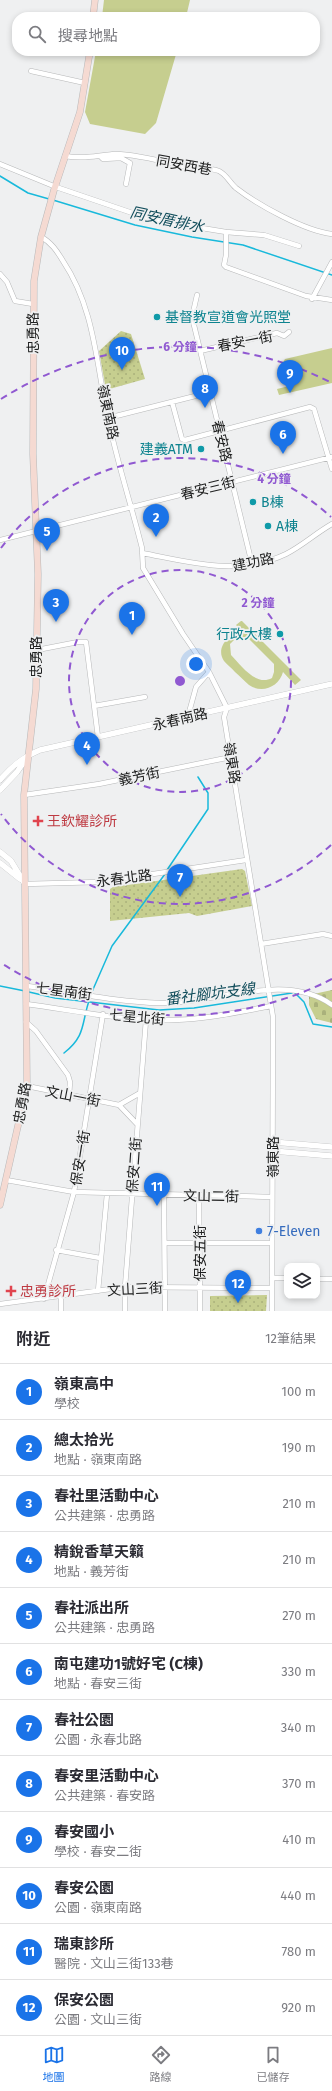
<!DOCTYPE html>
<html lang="zh-TW">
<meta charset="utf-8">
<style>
:root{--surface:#fff;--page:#f7f7f7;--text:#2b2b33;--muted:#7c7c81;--line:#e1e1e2;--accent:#1a73e8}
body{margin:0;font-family:"Fira Sans","Noto Sans TC",sans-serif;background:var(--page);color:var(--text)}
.controls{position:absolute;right:12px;bottom:12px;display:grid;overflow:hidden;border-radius:8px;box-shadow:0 2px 6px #0003}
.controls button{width:36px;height:36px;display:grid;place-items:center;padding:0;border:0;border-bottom:1px solid var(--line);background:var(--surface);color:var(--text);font:20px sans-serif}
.you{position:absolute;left:196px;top:664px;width:14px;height:14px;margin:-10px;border:3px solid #fff;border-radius:50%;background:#1a73e8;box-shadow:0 0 0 6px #1a73e833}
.badge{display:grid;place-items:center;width:26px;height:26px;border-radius:50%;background:var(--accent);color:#fff;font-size:13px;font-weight:700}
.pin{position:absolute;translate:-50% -33px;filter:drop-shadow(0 1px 2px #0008)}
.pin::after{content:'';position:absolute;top:21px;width:14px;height:12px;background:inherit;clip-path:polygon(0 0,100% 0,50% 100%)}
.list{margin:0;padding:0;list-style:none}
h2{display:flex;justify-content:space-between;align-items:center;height:52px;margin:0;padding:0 16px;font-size:17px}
h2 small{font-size:13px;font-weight:400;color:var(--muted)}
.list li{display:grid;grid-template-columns:26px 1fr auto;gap:12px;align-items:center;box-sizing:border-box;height:56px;padding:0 16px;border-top:1px solid var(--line)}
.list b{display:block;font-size:15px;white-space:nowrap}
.list p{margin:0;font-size:13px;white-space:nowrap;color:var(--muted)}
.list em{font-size:13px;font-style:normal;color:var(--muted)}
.icon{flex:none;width:22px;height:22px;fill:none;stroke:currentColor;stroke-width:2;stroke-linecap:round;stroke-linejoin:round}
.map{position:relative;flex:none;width:332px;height:1311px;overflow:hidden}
.search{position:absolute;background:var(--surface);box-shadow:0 2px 6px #0003;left:12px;right:12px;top:12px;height:44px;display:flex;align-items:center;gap:10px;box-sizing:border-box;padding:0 14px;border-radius:16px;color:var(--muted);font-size:15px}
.sheet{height:724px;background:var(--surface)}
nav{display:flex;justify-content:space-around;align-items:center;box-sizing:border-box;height:56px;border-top:1px solid var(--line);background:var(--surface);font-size:11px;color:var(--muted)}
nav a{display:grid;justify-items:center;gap:2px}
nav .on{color:var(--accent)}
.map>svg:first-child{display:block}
</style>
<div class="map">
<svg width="332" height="1311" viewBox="0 0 332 1311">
<defs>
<pattern id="cemetery-stones" width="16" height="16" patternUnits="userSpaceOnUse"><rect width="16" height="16" fill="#c6ce8f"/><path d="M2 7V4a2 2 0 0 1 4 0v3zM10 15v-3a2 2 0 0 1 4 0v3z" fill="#aab17b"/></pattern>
<pattern id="park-dots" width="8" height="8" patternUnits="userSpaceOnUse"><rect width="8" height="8" fill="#c6ce8f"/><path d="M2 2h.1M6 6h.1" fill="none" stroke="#aab17b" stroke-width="1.8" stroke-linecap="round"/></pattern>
</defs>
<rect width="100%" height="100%" fill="#eff0f1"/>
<path fill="#c6ce8f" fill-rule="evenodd" d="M104 0H190L186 17H102Z
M96 51H177L156 123 145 134 90 124 85 112Z
M332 348V383L279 395 277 389 289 386C281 380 279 367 285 359Z
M241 621H242L301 680 295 685 283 672C279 687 262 694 249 685 244 681 240 676 235 672 232 668 227 665 224 661 215 648 229 634 241 630L236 625ZM243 637 248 638 274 664V672L272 678C256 687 241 665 231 655L230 644 236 638Z"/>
<path fill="url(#cemetery-stones)" d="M332 990V1023L316 1019 309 1005V995Z"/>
<path fill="url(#park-dots)" d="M121 331 131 334 145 379 106 390 99 351Z
M242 869 245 871 252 906 197 916 189 913 110 921V889L113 887Z
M267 1295 266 1311H210V1296Z"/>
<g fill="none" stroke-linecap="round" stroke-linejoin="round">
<path stroke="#18b9db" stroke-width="1.5" d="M0 176 28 193 49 199
M53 200 135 225 192 237 243 245 332 275
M167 870 208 809V793L198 777
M0 986 25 991
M29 992 55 998 159 1010 194 1008 292 993
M295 993 304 1002 313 1024 332 1027
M91 994 112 946 165 874
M64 1053C87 1035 81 1022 90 998"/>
<defs>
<path id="minor" d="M31 71 85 83
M65 156C82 159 97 156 114 154 131 153 166 162 183 166 195 169 208 167 219 171 226 174 230 183 236 188 258 205 305 231 332 234
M100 156 103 159 121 158 130 163 126 184
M0 164 56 187 153 220 226 232 264 235 299 246
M226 232V255L224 265 226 267 306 296 332 300
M41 237C51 242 57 251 63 261 95 309 96 364 108 418 117 462 131 504 142 548L143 568 183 634 209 672 227 708 224 717 273 1017 272 1311
M0 274 7 282 15 301 33 304
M197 295 192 317 252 564
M312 299 332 262
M200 351 277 333 284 336 289 332
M172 402 182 439 185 440 310 407 314 409 332 469
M108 418 211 392
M0 540 332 457
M142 553C190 562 238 577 286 554 302 546 316 533 332 524
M37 650 78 642H86L98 737
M94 706 145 697
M188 716 196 687 209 672
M24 795 99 784 231 757
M25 884 100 882 246 860
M261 944 323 934 332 936
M27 986C71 992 116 1002 160 1003 215 1004 285 971 332 1005
M26 1004C73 1010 127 1022 174 1020 207 1019 239 1012 271 1006
M26 1022 36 1031 68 1075 70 1082 69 1096
M27 1086 119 1105
M119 1105 137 1124
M119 1105 140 1093
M6 1180 74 1192 272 1197
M164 1196 165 1311
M199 1196 200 1311
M165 1243H272
M56 1250 100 1258
M272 1278H287
M317 1279H332
M98 1291 107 1194
M61 1295V1311
M44 1299 74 1192 103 1014
M0 1304 125 1287 271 1288
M125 1311V1287L146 1020"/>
<path id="tertiary" d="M0 780C12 766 23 757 40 750L332 684
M0 790 17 772 28 756
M0 852 11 861 25 884
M0 863 20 879
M273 1142 332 1147
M273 1151 332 1156"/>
<path id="secondary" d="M93 17 95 0
M0 1205 27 1086 24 795 36 689 38 574 33 454 34 281 41 237 54 190 80 112 90 51"/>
</defs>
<use href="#minor" stroke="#b7b8b9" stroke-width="5.5"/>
<use href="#tertiary" stroke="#b7b8b9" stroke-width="6"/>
<use href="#secondary" stroke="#b7b8b9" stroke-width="7"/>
<use href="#minor" stroke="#fff" stroke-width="4.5"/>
<use href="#tertiary" stroke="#fff" stroke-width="5.5"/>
<use href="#secondary" stroke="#f5dad2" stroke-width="6"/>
</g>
<g fill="none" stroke="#9059d1" stroke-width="2" stroke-dasharray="7 5">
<circle cx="180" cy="681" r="111"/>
<path d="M331 845A223 223 0 0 1 1 814M1 548A223 223 0 0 1 331 517"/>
<path d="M332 979A334 334 0 0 1 1 963M1 399A334 334 0 0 1 332 383"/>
</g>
<g fill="#0f9aa8" stroke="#eff0f1" stroke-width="1.5">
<circle cx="157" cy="317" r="4"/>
<circle cx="201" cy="449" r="4"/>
<circle cx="253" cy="502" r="4"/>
<circle cx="268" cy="526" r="4"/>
<circle cx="280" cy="634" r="4"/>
</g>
<g fill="#e0444e" stroke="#eff0f1" stroke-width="1.5">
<path d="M36 815h4v4h4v4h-4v4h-4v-4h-4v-4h4z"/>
<path d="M9 1285h4v4h4v4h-4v4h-4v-4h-4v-4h4z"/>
</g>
<circle fill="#3f7fe0" stroke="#eff0f1" stroke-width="1.5" cx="259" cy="1231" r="4"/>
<g text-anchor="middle" stroke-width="3.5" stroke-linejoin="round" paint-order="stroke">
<g font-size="14" fill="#202121" stroke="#eff0f1">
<text transform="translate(184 165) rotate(10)" y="5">同安西巷</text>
<text transform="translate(33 333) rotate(-91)" y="5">忠勇路</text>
<text transform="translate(245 341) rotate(-11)" y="5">春安一街</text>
<text transform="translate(108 412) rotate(78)" y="5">嶺東南路</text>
<text transform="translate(222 441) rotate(76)" y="5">春安路</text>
<text transform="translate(208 488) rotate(-14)" y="5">春安三街</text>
<text transform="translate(253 562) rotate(-12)" y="5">建功路</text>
<text transform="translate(36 657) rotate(-90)" y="5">忠勇路</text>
<text transform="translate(180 719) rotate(-13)" y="5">永春南路</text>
<text transform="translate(232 763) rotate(81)" y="5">嶺東路</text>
<text transform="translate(139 776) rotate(-12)" y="5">義芳街</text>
<text transform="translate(124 878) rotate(-7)" y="5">永春北路</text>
<text transform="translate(64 991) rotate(7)" y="5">七星南街</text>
<text transform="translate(137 1017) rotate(5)" y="5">七星北街</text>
<text transform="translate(73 1096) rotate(11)" y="5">文山一街</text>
<text transform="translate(22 1103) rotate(-80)" y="5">忠勇路</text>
<text transform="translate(273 1157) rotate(-90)" y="5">嶺東路</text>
<text transform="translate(80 1158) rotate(-81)" y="5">保安一街</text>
<text transform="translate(134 1165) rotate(-86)" y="5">保安二街</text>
<text transform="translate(211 1196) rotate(1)" y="5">文山二街</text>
<text transform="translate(200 1253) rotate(-90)" y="5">保安五街</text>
<text transform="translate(135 1289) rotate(-3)" y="5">文山三街</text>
</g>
<g font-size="14" fill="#0d838f" stroke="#eff0f1" text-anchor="start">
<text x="165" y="322">基督教宣道會光照堂</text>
<text x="193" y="454" text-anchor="end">建義ATM</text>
<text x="261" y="507">B棟</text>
<text x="276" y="531">A棟</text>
<text x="272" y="639" text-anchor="end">行政大樓</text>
</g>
<g font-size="14" fill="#be3a42" stroke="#eff0f1" text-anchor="start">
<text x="47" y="826">王欽耀診所</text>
<text x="20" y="1296">忠勇診所</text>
</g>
<g font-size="14" fill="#366cbe" stroke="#eff0f1" text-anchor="start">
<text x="267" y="1236">7-Eleven</text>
</g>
<g font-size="15" font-style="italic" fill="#114d5b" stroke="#eff0f1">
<text transform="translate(167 220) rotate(12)" y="5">同安厝排水</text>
<text transform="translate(210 994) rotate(-7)" y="5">番社腳坑支線</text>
</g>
</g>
<circle cx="180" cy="681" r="6" fill="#9059d1" stroke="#eff0f1" stroke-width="2"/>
<g font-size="12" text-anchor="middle" font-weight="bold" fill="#9059d1" stroke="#eff0f1" stroke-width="3.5" stroke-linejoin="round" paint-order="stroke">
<text x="180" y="351">6 分鐘</text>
<text x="274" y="483">4 分鐘</text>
<text x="258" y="607">2 分鐘</text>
</g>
</svg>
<div class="controls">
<button><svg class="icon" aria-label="layers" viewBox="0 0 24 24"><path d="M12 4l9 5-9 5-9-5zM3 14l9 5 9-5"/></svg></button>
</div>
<div class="you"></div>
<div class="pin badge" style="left:132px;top:635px">1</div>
<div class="pin badge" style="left:156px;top:537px">2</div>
<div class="pin badge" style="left:56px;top:622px">3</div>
<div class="pin badge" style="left:87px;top:765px">4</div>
<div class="pin badge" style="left:47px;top:551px">5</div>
<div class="pin badge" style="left:283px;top:454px">6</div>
<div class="pin badge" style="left:180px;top:897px">7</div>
<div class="pin badge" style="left:205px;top:408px">8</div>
<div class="pin badge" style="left:290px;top:393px">9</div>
<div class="pin badge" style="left:122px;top:370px">10</div>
<div class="pin badge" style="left:157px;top:1206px">11</div>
<div class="pin badge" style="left:238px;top:1303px">12</div>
<div class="search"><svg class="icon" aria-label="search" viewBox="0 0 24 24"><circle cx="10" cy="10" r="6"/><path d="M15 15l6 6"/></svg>搜尋地點</div>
</div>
<section class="sheet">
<h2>附近<small>12筆結果</small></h2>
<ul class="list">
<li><span class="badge">1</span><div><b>嶺東高中</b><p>學校</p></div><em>100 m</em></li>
<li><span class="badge">2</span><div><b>總太拾光</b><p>地點 · 嶺東南路</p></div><em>190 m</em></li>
<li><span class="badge">3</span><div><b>春社里活動中心</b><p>公共建築 · 忠勇路</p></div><em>210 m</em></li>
<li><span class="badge">4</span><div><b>精銳香草天籟</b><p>地點 · 義芳街</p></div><em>210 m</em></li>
<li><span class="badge">5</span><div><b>春社派出所</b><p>公共建築 · 忠勇路</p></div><em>270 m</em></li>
<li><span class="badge">6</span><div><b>南屯建功1號好宅 (C棟)</b><p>地點 · 春安三街</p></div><em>330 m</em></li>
<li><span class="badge">7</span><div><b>春社公園</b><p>公園 · 永春北路</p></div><em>340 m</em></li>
<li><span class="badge">8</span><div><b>春安里活動中心</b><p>公共建築 · 春安路</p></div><em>370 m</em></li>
<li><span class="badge">9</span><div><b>春安國小</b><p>學校 · 春安二街</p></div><em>410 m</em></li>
<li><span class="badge">10</span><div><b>春安公園</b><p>公園 · 嶺東南路</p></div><em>440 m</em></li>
<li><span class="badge">11</span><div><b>瑞東診所</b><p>醫院 · 文山三街133巷</p></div><em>780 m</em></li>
<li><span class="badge">12</span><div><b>保安公園</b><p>公園 · 文山三街</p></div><em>920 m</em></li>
</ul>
</section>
<nav>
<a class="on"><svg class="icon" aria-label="map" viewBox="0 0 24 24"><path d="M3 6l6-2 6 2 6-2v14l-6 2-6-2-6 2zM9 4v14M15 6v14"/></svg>地圖</a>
<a><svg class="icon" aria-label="directions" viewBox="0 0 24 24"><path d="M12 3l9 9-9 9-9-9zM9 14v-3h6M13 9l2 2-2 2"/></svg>路線</a>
<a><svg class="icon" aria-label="saved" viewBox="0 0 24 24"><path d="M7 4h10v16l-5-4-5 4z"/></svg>已儲存</a>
</nav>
